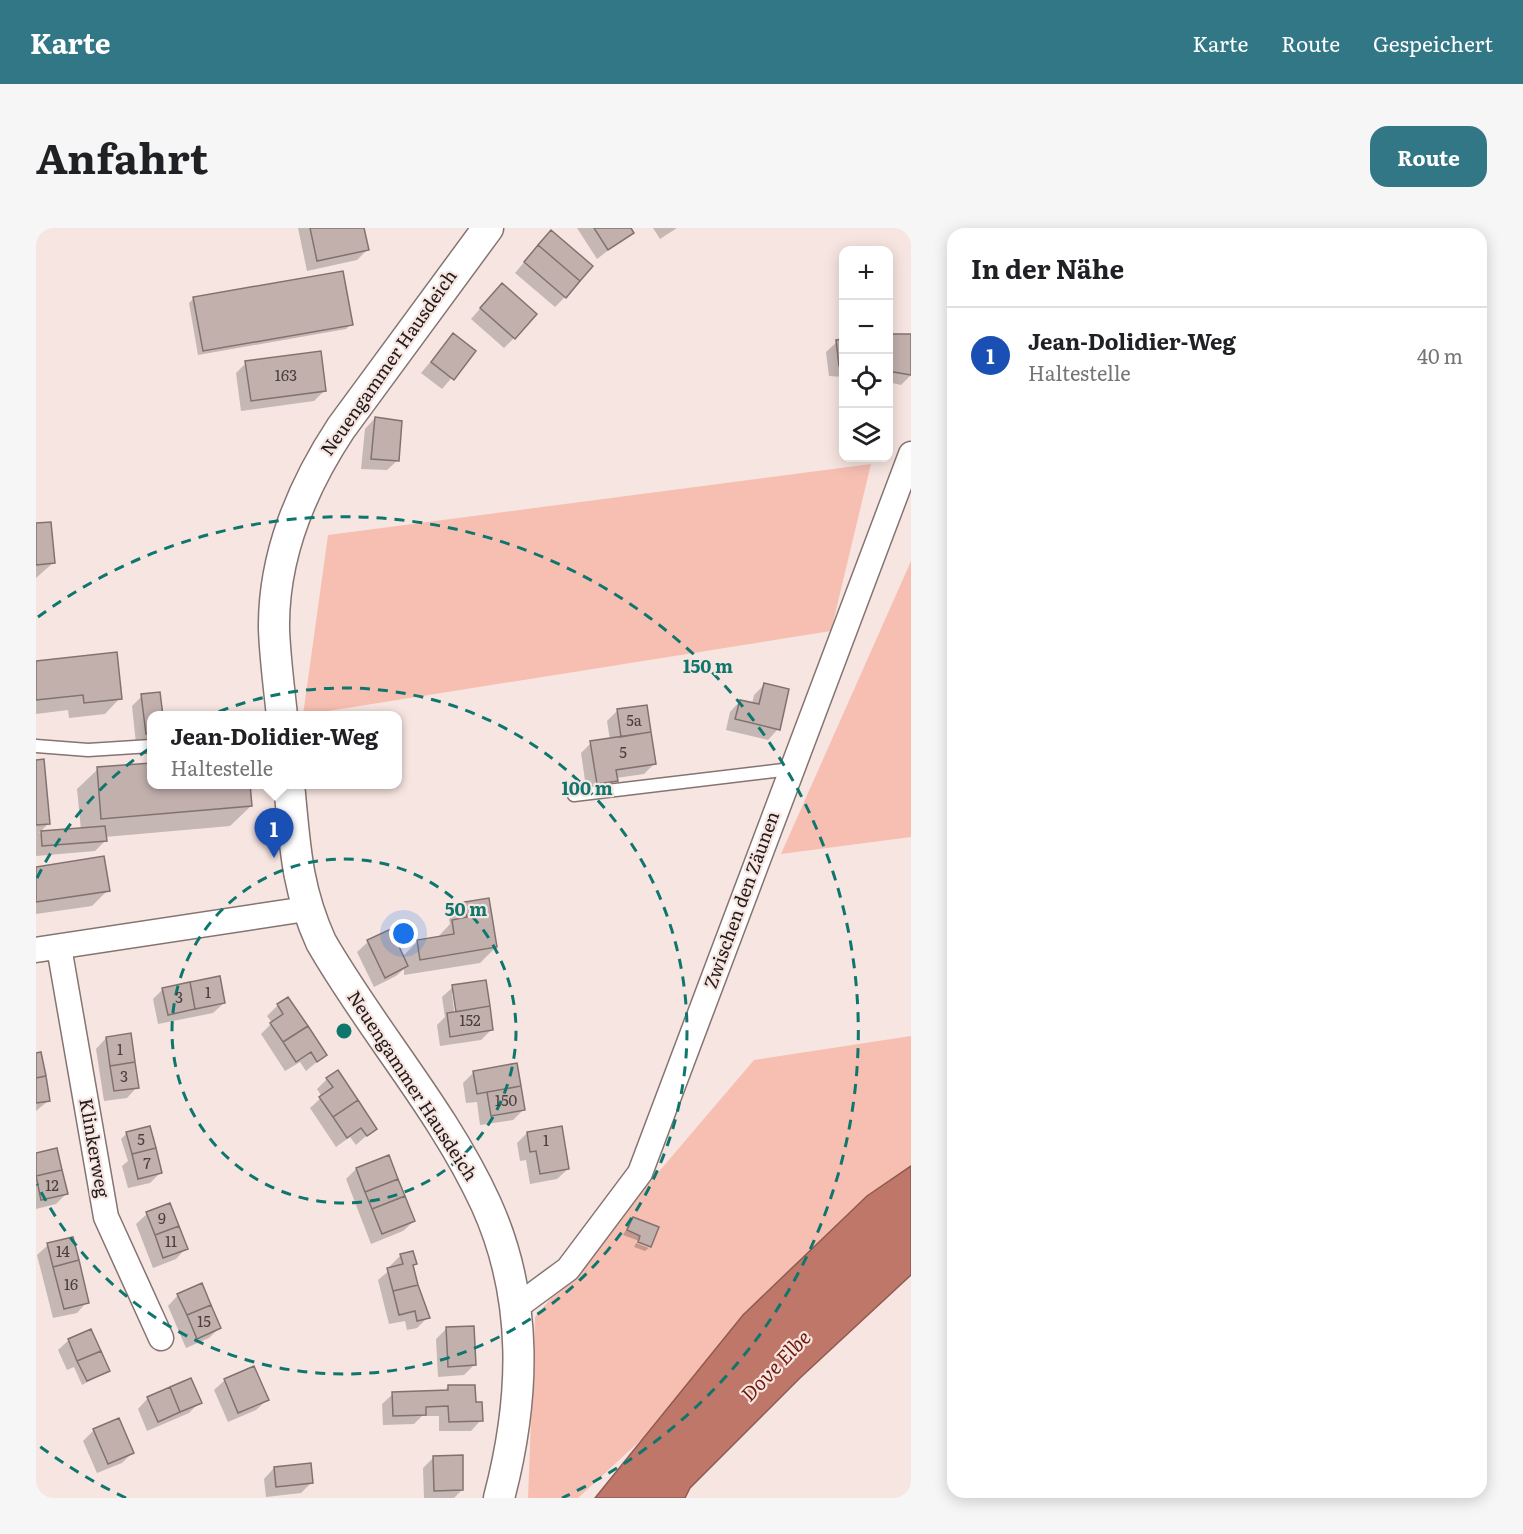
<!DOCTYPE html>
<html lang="de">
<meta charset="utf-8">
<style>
:root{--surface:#fff;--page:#f6f6f6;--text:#202124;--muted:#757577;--line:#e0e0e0;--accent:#327785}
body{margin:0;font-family:Literata,serif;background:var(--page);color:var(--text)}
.controls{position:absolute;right:18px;top:18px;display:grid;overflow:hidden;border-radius:12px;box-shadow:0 3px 15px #0003}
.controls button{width:54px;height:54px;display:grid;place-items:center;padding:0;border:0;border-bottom:2px solid var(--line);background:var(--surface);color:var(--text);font:30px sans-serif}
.you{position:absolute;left:368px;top:706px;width:21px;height:21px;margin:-15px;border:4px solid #fff;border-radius:50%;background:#1a73e8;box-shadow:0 0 0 9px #1a73e833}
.badge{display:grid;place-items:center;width:39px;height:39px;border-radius:50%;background:var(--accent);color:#fff;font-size:20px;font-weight:700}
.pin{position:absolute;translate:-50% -50px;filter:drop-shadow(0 2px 3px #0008)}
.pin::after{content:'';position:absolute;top:32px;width:21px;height:18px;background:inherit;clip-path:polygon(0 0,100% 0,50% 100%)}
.popup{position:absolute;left:111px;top:483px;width:255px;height:78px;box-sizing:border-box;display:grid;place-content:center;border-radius:12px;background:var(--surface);filter:drop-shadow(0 2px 4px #0005);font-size:20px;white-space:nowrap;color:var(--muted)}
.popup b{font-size:22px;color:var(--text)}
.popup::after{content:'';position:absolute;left:50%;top:100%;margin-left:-12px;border:12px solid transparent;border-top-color:var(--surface)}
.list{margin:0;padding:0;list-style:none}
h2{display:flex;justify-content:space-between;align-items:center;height:78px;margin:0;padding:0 24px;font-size:26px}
h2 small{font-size:20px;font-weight:400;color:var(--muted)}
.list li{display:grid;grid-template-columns:39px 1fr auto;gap:18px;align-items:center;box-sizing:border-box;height:96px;padding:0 24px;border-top:2px solid var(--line)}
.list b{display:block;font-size:22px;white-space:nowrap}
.list p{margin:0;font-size:20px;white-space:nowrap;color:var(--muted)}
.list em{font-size:20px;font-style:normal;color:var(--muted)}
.icon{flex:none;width:33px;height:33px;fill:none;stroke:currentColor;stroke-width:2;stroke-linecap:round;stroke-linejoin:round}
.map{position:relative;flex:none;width:875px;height:1270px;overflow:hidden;border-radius:18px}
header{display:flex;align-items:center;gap:36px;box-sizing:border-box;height:84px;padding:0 30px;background:var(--accent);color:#fff}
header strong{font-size:28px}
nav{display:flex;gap:33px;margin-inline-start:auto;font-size:21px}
.intro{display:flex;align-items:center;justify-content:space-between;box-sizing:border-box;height:144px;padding:0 36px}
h1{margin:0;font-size:42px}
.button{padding:15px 27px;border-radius:18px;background:var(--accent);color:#fff;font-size:21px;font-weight:700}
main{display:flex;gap:36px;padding:0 36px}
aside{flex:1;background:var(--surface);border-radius:18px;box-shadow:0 3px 15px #0003}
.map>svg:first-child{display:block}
</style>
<header>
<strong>Karte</strong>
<nav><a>Karte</a><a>Route</a><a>Gespeichert</a></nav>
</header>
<div class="intro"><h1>Anfahrt</h1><a class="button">Route</a></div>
<main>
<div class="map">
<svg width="875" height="1270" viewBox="0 0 875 1270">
<rect width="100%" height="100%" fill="#f7e5e1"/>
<path fill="#f7bfb2" d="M835 236 795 403 267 487 292 307Z
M875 333V609L745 626Z
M875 808V963L542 1270H492L499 1089 718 832Z"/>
<path fill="#be7768" stroke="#8f5b50" stroke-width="1.5" d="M875 938V1047L764 1150 654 1260 649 1270H559L707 1087 831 968Z"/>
<path fill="#0003" fill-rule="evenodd" d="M327 0 331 22 321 32 271 43 262 0Z
M541 0H593L596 4 561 31Z
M617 0H641L624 11Z
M505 14 529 69 519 79 479 45Z
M456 67 478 110 468 120 435 91Z
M158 70 315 96 310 101 162 127 153 75Z
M417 107 438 124 406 161 385 145Z
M875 107V147L865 157 852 154V108Z
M808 113V149L793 148 790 124 801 114Z
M210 135 289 162 278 173 205 183 200 145Z
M339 190 362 232 351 242 325 241 329 201Z
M0 297 18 334 0 350Z
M0 434 84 470 69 486 33 490 32 482 0 486Z
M728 457 742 501 732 512 690 502 694 484 704 473 716 476 718 467Z
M106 468 115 488V514L100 516 96 478Z
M581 483 619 535 608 546 580 550 570 563 551 566 545 525 555 515 574 512 571 493Z
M0 533 13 595 3 605 45 602 41 561 62 541 115 556 215 578 194 598 69 609V613L59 623 0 628Z
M0 640 72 662 56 678 0 686Z
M429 676 460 719 444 735 368 747V741L360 748 338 759 321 724 332 714 354 703 366 729 382 713 401 710 414 696 413 691Z
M417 759 456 801 445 812 404 818 401 797 409 789 406 769ZM416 765H419L422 791H419Z
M127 761 188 775 177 785 122 796 117 771Z
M242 777 289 827 270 843 264 834 249 843 225 806 236 795 231 788Z
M70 810 101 859 91 870 68 873 60 821Z
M0 827 12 873 0 883Z
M438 844 487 882 477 892 444 897 441 874 430 875 427 855Z
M291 851 339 900 320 917 314 909 300 919 274 880 286 869 281 861Z
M113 900 125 944 114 955 92 960 86 938 92 933 85 911 90 906Z
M491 905 532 941 521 951 494 956 490 932 484 933 481 915Z
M0 926 30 966 20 976 0 981Z
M320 941 378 993 367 1003 335 1016 310 951Z
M134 977 150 1020 140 1031 117 1040 100 996 111 986Z
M597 990 614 1017 587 1007Z
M600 1015 613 1020 609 1023 598 1019Z
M12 1017 51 1074 41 1085 17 1090 1 1027Z
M365 1027 379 1036 376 1039 392 1089 381 1100 371 1102 369 1093 353 1096 342 1052 355 1041 354 1038Z
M142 1067 183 1100 173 1110 150 1120 132 1078Z
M410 1101 438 1137 428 1147 402 1149 400 1111Z
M33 1112 72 1143 46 1157 38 1139 31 1142 22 1122Z
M189 1152 231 1172 220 1182 192 1194 178 1162Z
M412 1159 438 1176 445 1192 435 1203H403V1188H386L378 1196 347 1197 346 1176 357 1166 407 1164Z
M112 1170 164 1174 153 1185 111 1203 102 1181Z
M58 1202 96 1225 86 1235 61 1245 47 1213Z
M398 1229 426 1262 418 1270H388L387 1240Z
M238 1240 276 1254 265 1265 230 1269 228 1251Z"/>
<path fill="#c2b0ad" stroke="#82726f" stroke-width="1.5" d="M274 0H328L333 22 281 33Z
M558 0H595L598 5 572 22Z
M515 2 557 38 544 53 502 17Z
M502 17 544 53 530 70 488 34Z
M307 43 317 97 167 123 157 69Z
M466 55 501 86 479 111 444 80Z
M417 105 440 123 418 152 395 134Z
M852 106H875V147L852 143Z
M808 111V138H803L800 112Z
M285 123 290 163 215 173 209 133Z
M339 189 366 193 363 233 335 231Z
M15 294 19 335 0 337V295Z
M81 424 86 471 48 475 47 467 0 472V433Z
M728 455 753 461 744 502 699 491 704 472 723 476Z
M124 464 127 488H115V506H110L105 466Z
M611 477 615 504 585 509 581 481Z
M615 504 620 536 580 542 582 553 561 556 554 513Z
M8 531 14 596 0 597V532Z
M115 535V556H214L216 578 65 591 61 539Z
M69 598 71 613 6 618 5 603Z
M68 628 74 663 0 674V639Z
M453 670 461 719 384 732 381 712 418 706 416 692 431 689 428 674Z
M355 701 372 738 349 750 331 712Z
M184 748 189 775 159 781 154 754Z
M450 752 454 778 420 784 416 757Z
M154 754 159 781 132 787 126 760Z
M252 769 272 798 247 814 234 795 247 786 241 776Z
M454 778 457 802 414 809 411 785Z
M272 798 291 827 281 834 275 824 260 834 247 814Z
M95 805 99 834 74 838 70 809Z
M5 824 10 848 0 850V825Z
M99 834 103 860 78 863 74 838Z
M481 835 485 858 441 866 437 843Z
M302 842 322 872 297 889 283 869 297 859 290 850Z
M10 848 14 873 0 875V850Z
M485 858 489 882 455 888 451 864Z
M322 872 341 901 331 908 325 900 311 910 297 889Z
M114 898 120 920 96 926 90 904Z
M526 898 533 941 504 946 500 923 494 924 491 904Z
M21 920 26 942 0 948V925Z
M120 920 126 945 102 951 96 926Z
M353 927 362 951 329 964 320 940Z
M26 942 32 966 5 972 0 948Z
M362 951 369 968 336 981 329 964Z
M369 968 379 993 346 1006 336 981Z
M134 975 143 998 119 1007 110 984Z
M597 989 623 999 615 1019 602 1014 604 1008 591 1002Z
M143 998 152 1021 127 1030 119 1007Z
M37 1009 43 1032 17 1039 11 1015Z
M377 1023 381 1036 377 1037 382 1057 357 1063 351 1040 367 1036 364 1026Z
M43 1032 53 1075 28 1081 17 1039Z
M166 1055 175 1077 151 1087 141 1066Z
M382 1057 394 1090 381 1093 379 1083 363 1087 357 1063Z
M175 1077 185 1100 161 1111 151 1087Z
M438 1098 440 1137 412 1139 410 1099Z
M55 1101 65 1123 41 1133 32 1111Z
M65 1123 74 1143 51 1153 41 1133Z
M218 1138 233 1172 202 1185 188 1151Z
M155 1150 166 1175 144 1184 134 1159Z
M412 1157H439L440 1174H446L447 1193 413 1194 412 1178 390 1179V1187L357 1188 356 1164 412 1162Z
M134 1159 144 1184 122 1194 111 1169Z
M83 1190 98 1225 72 1236 57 1201Z
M427 1227V1262L398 1263 397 1228Z
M275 1235 277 1255 240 1259 238 1239Z"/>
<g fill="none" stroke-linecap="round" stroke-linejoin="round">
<defs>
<path id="service" d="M0 518 52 522 115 518
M538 567 755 541"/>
<path id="minor" d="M23 719 70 989 125 1110
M0 722 270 681
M479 1080 532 1041 604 945 875 226"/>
<path id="tertiary" d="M246 488C243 459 239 430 238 401 237 329 266 259 305 200L452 0
M253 556C259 616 260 659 285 714 336 803 407 882 450 976 493 1071 489 1171 463 1270"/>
</defs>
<use href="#service" stroke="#857471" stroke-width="15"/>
<use href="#minor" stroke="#857471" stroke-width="27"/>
<use href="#tertiary" stroke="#857471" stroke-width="33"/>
<use href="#service" stroke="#fff" stroke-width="12"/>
<use href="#minor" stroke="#fff" stroke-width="24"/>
<use href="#tertiary" stroke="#fff" stroke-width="30"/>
</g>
<g fill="none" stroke="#0f766e" stroke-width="3" stroke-dasharray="10 8">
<circle cx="308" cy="803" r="172"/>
<path d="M1 650A343 343 0 1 1 1 956"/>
<path d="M90 1270A515 515 0 0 1 2 1217M2 389A515 515 0 1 1 526 1270"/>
</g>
<g text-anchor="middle" stroke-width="4.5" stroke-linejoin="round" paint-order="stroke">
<g font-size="15" fill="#49403e">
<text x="250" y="153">163</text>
<text x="598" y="498">5a</text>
<text x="587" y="530">5</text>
<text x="172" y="770">1</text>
<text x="143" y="775">3</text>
<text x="434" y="798">152</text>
<text x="84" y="827">1</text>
<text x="88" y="854">3</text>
<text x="470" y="878">150</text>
<text x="105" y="917">5</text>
<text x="510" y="918">1</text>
<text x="111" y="941">7</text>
<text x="16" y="963">12</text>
<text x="126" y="996">9</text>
<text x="135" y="1019">11</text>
<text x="27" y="1029">14</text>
<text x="35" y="1062">16</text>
<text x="168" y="1099">15</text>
</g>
<g font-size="18" fill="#211b19" stroke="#f7e5e1">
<text transform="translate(353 135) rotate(-55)" y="6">Neuengammer Hausdeich</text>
<text transform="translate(706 672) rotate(-70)" y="6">Zwischen den Zäunen</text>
<text transform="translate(376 858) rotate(57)" y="6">Neuengammer Hausdeich</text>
<text transform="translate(58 920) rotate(80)" y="6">Klinkerweg</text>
</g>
<g font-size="20" font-style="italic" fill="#6f1909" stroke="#f7e5e1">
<text transform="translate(740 1138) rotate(-46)" y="7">Dove Elbe</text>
</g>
</g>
<circle cx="308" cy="803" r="9" fill="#0f766e" stroke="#f7e5e1" stroke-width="3"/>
<g font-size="18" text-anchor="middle" font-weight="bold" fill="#0f766e" stroke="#f7e5e1" stroke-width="4.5" stroke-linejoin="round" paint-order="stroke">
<text x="672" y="445">150 m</text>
<text x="551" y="567">100 m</text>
<text x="430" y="688">50 m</text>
</g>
</svg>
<div class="controls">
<button>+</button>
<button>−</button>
<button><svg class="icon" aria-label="locate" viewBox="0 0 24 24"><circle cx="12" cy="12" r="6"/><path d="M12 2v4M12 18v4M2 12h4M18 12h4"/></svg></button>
<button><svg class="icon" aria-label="layers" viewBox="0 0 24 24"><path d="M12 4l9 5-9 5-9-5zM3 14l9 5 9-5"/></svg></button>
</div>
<div class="you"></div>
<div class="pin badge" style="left:238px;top:630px;background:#1a4fb4">1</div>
<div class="popup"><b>Jean-Dolidier-Weg</b>Haltestelle</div>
</div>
<aside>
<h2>In der Nähe<small></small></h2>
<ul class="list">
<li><span class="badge" style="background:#1a4fb4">1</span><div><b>Jean-Dolidier-Weg</b><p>Haltestelle</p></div><em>40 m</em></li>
</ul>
</aside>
</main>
